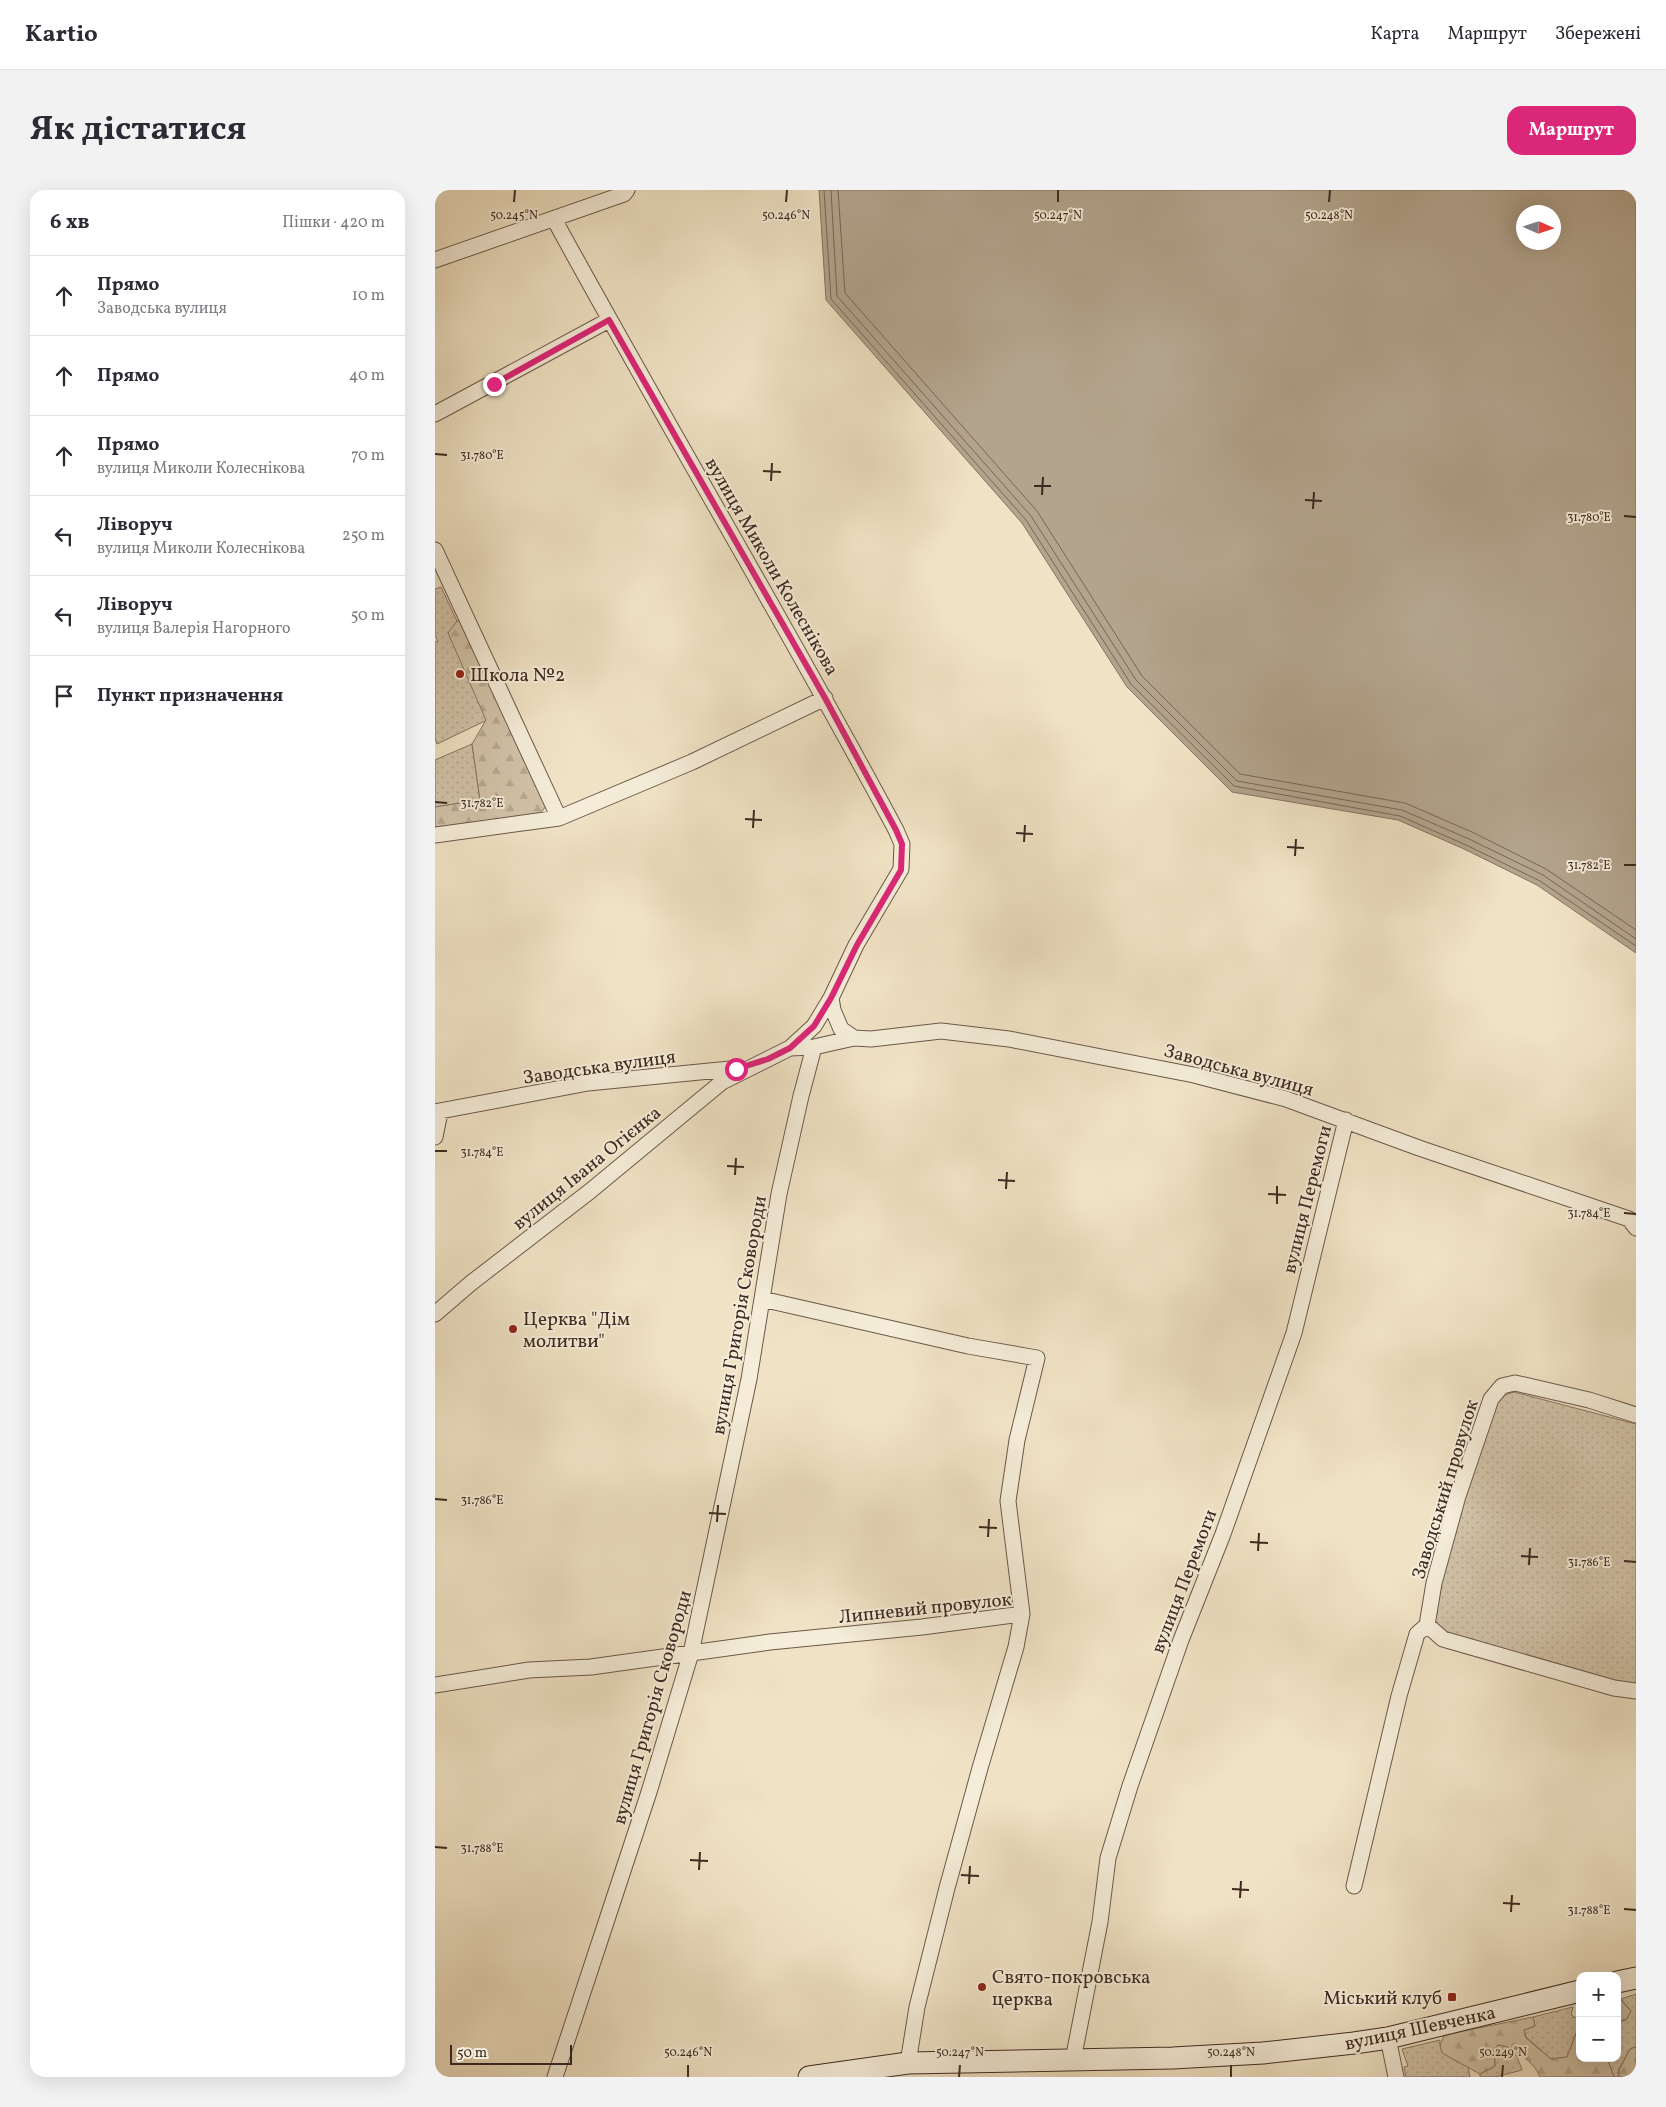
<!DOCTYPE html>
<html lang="uk">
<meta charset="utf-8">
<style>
:root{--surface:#fff;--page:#f2f2f3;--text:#2b2b33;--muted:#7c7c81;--line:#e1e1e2;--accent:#db2777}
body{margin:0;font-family:Vollkorn,serif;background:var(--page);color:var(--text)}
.controls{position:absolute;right:15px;bottom:15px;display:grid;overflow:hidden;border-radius:10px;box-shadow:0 5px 20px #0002}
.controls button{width:45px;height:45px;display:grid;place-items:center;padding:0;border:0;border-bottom:1px solid var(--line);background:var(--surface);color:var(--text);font:25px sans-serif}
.compass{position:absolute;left:1081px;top:15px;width:45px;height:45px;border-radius:50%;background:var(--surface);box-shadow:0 5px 20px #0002;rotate:93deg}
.scale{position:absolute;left:15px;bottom:12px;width:122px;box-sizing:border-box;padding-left:5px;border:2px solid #3d2921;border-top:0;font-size:14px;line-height:18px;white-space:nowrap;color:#3d2921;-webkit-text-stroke:4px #f5edd9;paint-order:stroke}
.stop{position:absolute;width:15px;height:15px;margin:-11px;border:4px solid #db2777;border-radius:50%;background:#fff}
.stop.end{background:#db2777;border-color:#fff;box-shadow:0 1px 5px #0008}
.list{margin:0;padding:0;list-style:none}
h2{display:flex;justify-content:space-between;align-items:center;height:65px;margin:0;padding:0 20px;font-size:21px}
h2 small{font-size:16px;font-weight:400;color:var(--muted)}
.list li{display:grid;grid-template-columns:32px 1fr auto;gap:15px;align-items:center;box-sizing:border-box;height:80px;padding:0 20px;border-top:1px solid var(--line)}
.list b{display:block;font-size:19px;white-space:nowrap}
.list p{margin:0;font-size:16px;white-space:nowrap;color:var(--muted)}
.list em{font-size:16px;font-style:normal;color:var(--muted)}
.icon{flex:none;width:28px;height:28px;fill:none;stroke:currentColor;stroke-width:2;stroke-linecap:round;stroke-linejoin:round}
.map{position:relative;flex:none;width:1201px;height:1887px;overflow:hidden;border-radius:15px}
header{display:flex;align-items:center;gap:30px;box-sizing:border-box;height:70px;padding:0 25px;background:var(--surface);border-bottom:1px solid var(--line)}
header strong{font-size:24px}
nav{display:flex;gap:28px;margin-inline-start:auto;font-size:18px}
.intro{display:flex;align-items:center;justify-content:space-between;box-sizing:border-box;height:120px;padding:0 30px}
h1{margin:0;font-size:35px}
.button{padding:12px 22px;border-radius:15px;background:var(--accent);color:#fff;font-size:18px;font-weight:700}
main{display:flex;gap:30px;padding:0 30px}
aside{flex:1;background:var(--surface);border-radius:15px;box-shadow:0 5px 20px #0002}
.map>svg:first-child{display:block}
</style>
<header>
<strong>Kartio</strong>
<nav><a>Карта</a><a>Маршрут</a><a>Збережені</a></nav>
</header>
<div class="intro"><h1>Як дістатися</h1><a class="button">Маршрут</a></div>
<main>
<aside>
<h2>6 хв<small>Пішки · 420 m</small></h2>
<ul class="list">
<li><svg class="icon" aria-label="ahead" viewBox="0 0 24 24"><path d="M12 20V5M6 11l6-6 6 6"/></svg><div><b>Прямо</b><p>Заводська вулиця</p></div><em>10 m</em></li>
<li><svg class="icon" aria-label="ahead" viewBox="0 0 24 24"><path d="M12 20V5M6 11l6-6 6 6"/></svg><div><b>Прямо</b></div><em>40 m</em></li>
<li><svg class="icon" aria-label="ahead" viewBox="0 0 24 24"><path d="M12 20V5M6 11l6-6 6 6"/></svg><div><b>Прямо</b><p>вулиця Миколи Колеснікова</p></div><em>70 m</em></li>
<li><svg class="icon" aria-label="left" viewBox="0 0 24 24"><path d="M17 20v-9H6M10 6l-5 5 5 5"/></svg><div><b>Ліворуч</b><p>вулиця Миколи Колеснікова</p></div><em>250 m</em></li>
<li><svg class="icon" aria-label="left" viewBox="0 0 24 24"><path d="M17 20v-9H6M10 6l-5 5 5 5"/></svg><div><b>Ліворуч</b><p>вулиця Валерія Нагорного</p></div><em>50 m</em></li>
<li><svg class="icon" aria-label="arrive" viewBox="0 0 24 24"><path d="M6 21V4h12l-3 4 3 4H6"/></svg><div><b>Пункт призначення</b></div></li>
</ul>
</aside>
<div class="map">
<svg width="1201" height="1887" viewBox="0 0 1201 1887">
<defs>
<pattern id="grass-dots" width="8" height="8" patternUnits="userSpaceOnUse" patternTransform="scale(1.25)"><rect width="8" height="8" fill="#d2c3a9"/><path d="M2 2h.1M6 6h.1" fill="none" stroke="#b5a891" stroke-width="1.8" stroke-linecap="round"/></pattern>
<pattern id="forest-firs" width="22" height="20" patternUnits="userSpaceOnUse" patternTransform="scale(1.25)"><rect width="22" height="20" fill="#d2c3a9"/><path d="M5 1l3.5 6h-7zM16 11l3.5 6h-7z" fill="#b5a891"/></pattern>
</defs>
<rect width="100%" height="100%" fill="#f0e3c5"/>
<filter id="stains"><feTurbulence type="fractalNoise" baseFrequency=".004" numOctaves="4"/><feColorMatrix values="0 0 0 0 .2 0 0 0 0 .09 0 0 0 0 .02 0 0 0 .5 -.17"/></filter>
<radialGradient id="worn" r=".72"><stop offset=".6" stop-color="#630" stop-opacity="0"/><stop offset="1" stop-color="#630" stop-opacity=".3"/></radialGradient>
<path fill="url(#grass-dots)" stroke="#887665" d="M6 397 22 431 14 443 52 530 2 554 0 548V452L3 451 0 446V399Z
M37 554 45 610 0 617V570Z
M1079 1202 1201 1234V1495L1191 1494 1016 1446 998 1433C1009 1356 1038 1281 1064 1207Z
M1201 1804V1857L1195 1859 1184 1879V1887H1179L1172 1868H1182V1832L1191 1830 1196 1821 1186 1809Z
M1138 1817 1136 1825 1145 1830V1833L1132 1867 1116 1869 1091 1847 1089 1840 1100 1836 1098 1827Z
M1005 1850C1003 1867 1022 1869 1033 1877L1035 1887H971L969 1877 973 1876 967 1859Z
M1063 1855C1079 1856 1082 1866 1087 1880L1060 1887H1045V1884L1060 1876 1059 1860Z"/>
<path fill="url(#forest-firs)" stroke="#887665" d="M37 430 118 607 105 624 0 639V617L45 610 37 554 51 530 13 443 22 431Z
M1182 1806 1196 1821 1191 1830 1182 1832Z
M1098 1827 1100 1836 1089 1840 1091 1848 1116 1869 1132 1867 1145 1833V1868H1172L1179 1887H1105C1100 1873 1078 1856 1063 1855L1059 1860 1060 1876 1045 1884 1007 1863 1005 1856 1009 1845Z
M1201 1857V1887H1184V1880L1195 1859Z"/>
<path fill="#b3a48d" stroke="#847362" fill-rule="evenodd" d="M384 0H1201V763L1102 695 1029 659 963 630 797 602 692 497 587 333 391 110ZM1088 22H1118V52H1088Z"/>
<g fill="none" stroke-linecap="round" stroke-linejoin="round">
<path stroke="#786657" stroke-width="1" d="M389 0 396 109 591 330 696 494 799 596 965 626 1031 655 1105 691 1201 756
M396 0 402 106 596 326 701 490 802 591 967 620 1034 649 1108 685 1201 749
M403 0 410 103 602 321 707 486 805 584 970 613 1037 642 1111 679 1201 740"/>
<defs>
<path id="street" d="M119 29C231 234 351 434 461 640L467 654 466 679 421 755 396 808 398 820 406 839 419 848
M0 70 189 4 192 0
M0 224 174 130
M0 360 124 628
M0 645 124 628 257 572 390 508
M355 858 379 857 419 848 436 849 506 841 574 849 759 885 851 909 984 958 1194 1029 1201 1038
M0 922 153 893 305 878
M0 947 5 922
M327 1109 533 1156 602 1168 582 1250 573 1311 587 1424 581 1457 545 1578 512 1698 482 1817 473 1873
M0 1124 36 1093 154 1002 287 892 355 858 379 836 396 808
M1201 1225 1154 1210 1080 1193 1067 1196 1056 1209 1023 1306 999 1393 992 1435 1008 1449 1179 1498 1201 1501
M0 1495 94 1480 156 1477 335 1452 487 1437 587 1424
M919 1696 964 1506 982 1444 992 1435
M953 1848 961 1887
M638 1870 665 1732 673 1668 695 1596 746 1450 788 1344 859 1143 911 930
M120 1887 214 1602 256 1463 314 1189 344 1004 366 906 379 857"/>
<path id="secondary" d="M1182 1792 1201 1788
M374 1887 473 1873 738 1868 828 1863 919 1853 953 1848 1145 1801"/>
</defs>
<use href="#street" stroke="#6a584a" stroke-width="17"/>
<use href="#secondary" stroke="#3d2921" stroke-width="23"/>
<use href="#street" stroke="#f5edd9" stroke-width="15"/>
<use href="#secondary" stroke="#f5edd9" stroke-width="21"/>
</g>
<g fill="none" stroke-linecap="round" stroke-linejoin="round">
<path stroke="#db2777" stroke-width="6" d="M59 194 174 130 390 508 461 640 467 654 466 680 422 755 396 808 379 836 355 858 333 869 301 879"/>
</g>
<path fill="none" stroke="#3d2921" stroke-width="2" d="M79 12 80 0M351 12 352 0M623 12V0M894 12 895 0M0 264 12 265M328 281 346 282M336 291 337 273M599 296H616M607 305 608 287M870 310 887 311M878 319 879 302M1189 326 1201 327M0 612 12 613M310 629 327 630M318 638 319 620M581 643 598 644M589 652 590 635M852 657 869 658M860 666 861 649M1189 675H1201M0 961H12M292 976 309 977M300 985 301 968M563 990 580 991M571 999 572 982M833 1004 851 1005M842 1014V996M1189 1023 1201 1024M0 1309 12 1310M274 1323 291 1324M282 1332 283 1315M544 1337 562 1338M553 1347 554 1329M815 1352 833 1353M823 1361 824 1343M1086 1366 1103 1367M1189 1371 1201 1372M1094 1375 1095 1358M0 1657 12 1658M255 1670 273 1671M264 1680 265 1662M526 1685 544 1686M534 1694 535 1676M797 1699 814 1700M805 1708 806 1691M1068 1713 1085 1714M1189 1719 1201 1720M1076 1722 1077 1705M253 1887V1875M524 1887 525 1875M796 1887V1875M1067 1887 1068 1875"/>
<g fill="#8f2418" stroke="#f5edd9" stroke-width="2">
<circle cx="25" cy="484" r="5"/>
<circle cx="78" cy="1139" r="5"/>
<circle cx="547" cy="1797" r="5"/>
<rect x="1012" y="1802" width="10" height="10" rx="2.5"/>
</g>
<g text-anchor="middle" stroke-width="4" stroke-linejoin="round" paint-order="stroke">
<g font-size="19" fill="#3d2921" stroke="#f5edd9">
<text transform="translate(338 376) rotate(60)" y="7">вулиця Миколи Колеснікова</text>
<text transform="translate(164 876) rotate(-8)" y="7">Заводська вулиця</text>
<text transform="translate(804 879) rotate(15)" y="7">Заводська вулиця</text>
<text transform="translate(151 977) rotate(-39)" y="7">вулиця Івана Огієнка</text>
<text transform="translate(871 1009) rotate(-76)" y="7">вулиця Перемоги</text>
<text transform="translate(303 1125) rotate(-80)" y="7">вулиця Григорія Сковороди</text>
<text transform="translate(1009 1299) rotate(-73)" y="7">Заводський провулок</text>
<text transform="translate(748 1391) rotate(-69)" y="7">вулиця Перемоги</text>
<text transform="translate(490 1417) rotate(-6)" y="7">Липневий провулок</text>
<text transform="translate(216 1517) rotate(-74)" y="7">вулиця Григорія Сковороди</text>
<text transform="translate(985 1837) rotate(-12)" y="7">вулиця Шевченка</text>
</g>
<g font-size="19" fill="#3d2921" stroke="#f5edd9" text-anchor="start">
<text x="35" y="491">Школа №2</text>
<text x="88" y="1135">Церква "Дім<tspan x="88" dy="22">молитви"</tspan></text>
<text x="557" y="1793">Свято-покровська<tspan x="557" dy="22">церква</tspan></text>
<text x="1007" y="1814" text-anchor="end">Міський клуб</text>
</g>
</g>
<g font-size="12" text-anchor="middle" fill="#3d2921" stroke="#f5edd9" stroke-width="4" stroke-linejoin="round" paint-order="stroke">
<text x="79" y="29">50.245°N</text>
<text x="351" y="29">50.246°N</text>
<text x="623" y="29">50.247°N</text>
<text x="894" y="29">50.248°N</text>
<text x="47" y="269">31.780°E</text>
<text x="1154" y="331">31.780°E</text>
<text x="47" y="617">31.782°E</text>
<text x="1154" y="679">31.782°E</text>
<text x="47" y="966">31.784°E</text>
<text x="1154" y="1027">31.784°E</text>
<text x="47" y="1314">31.786°E</text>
<text x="1154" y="1376">31.786°E</text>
<text x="47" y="1662">31.788°E</text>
<text x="1154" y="1724">31.788°E</text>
<text x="253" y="1866">50.246°N</text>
<text x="525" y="1866">50.247°N</text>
<text x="796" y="1866">50.248°N</text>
<text x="1068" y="1866">50.249°N</text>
</g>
<rect width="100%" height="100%" filter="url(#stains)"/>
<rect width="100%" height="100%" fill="url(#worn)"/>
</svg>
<div class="controls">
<button>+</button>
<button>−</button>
</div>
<svg class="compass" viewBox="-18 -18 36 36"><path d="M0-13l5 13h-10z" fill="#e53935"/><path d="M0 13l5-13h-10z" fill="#7c7c81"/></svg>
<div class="scale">50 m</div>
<div class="stop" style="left:301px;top:879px"></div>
<div class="stop end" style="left:59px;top:194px"></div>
</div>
</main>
